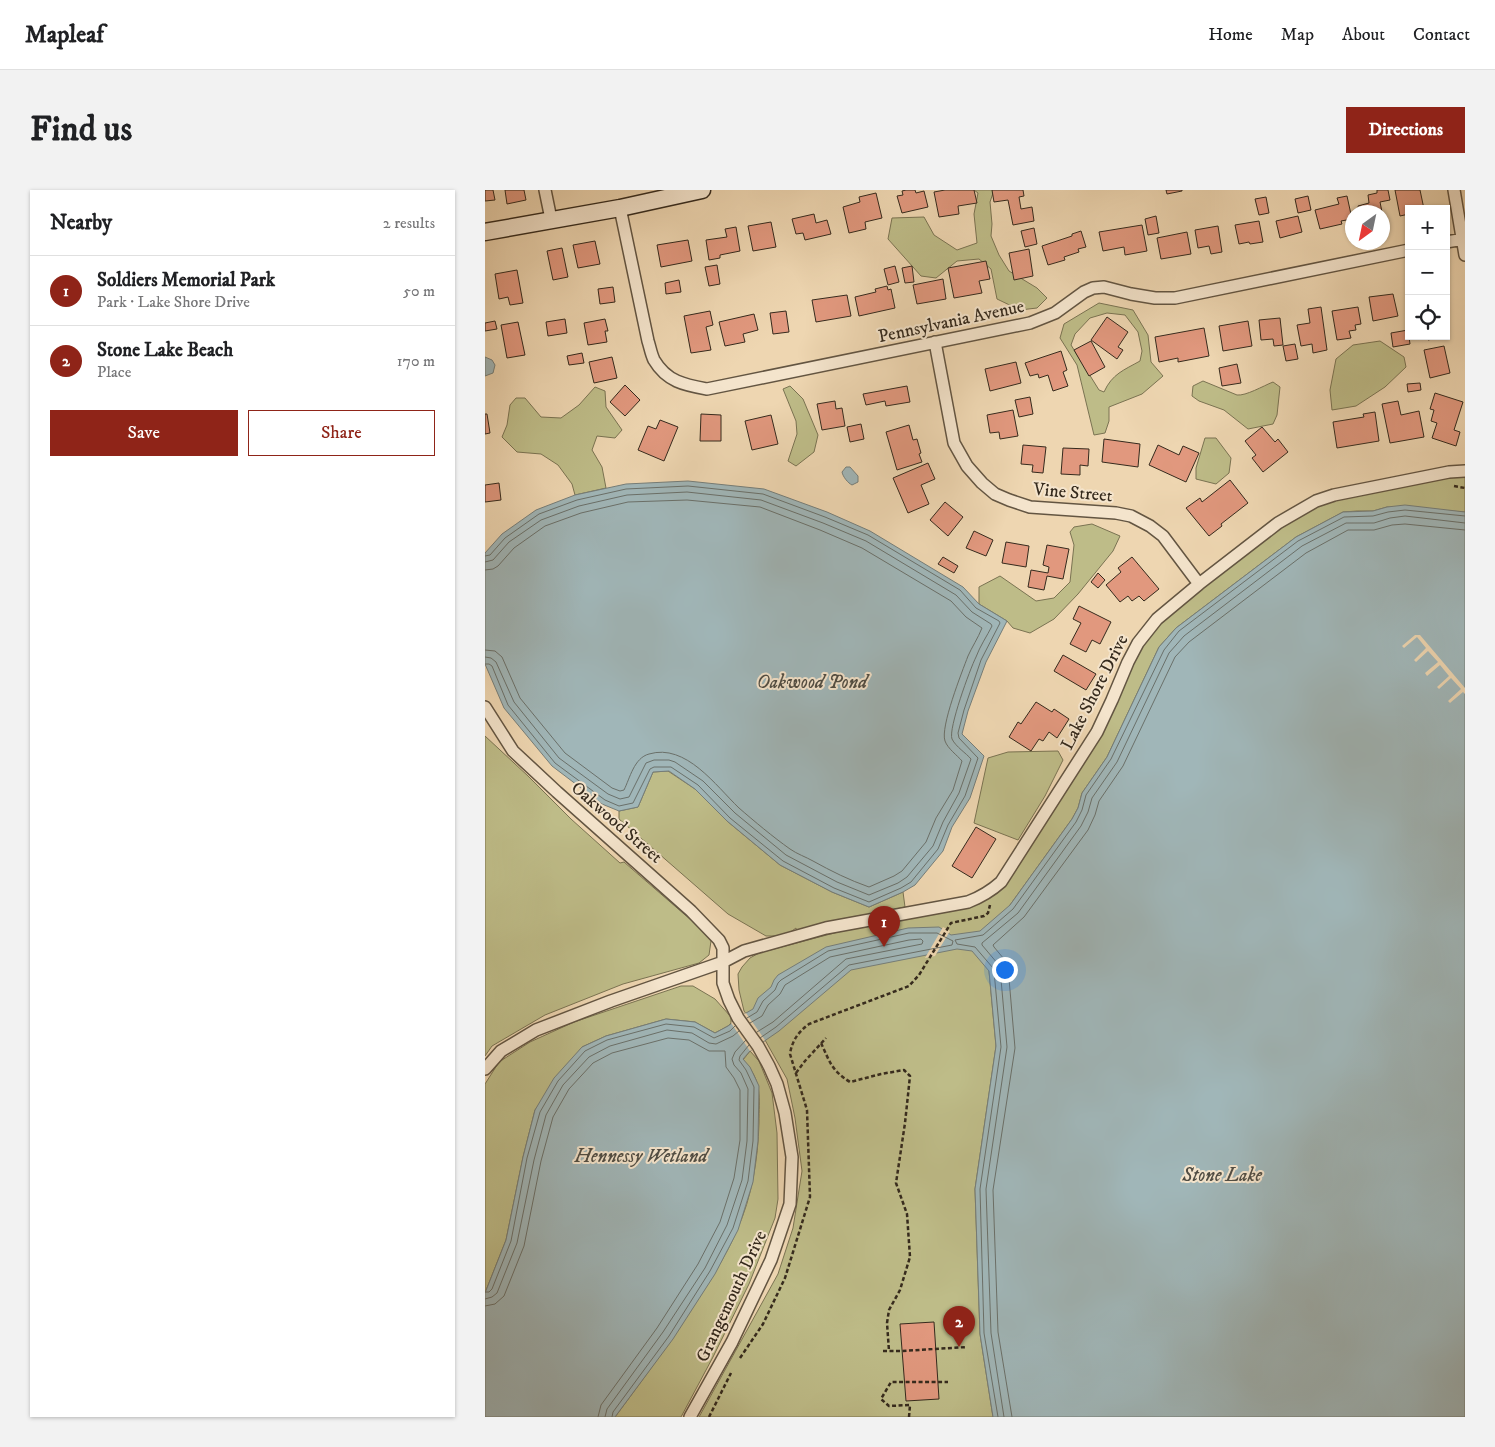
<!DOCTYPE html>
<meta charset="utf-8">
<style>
:root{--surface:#fff;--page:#f2f2f2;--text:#202124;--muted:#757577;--line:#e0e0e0;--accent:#8f2418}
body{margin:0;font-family:"IM FELL DW Pica",serif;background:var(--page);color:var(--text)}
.controls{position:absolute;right:15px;top:15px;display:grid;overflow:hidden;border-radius:0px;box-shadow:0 1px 4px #0004}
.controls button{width:45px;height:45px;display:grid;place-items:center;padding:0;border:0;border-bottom:1px solid var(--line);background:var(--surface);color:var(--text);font:25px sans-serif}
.compass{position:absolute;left:860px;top:15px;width:45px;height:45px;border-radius:50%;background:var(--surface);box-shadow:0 1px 4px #0004;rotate:213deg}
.you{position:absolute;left:519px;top:779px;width:18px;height:18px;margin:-12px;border:4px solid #fff;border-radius:50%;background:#1a73e8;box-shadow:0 0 0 8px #1a73e833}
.badge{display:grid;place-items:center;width:32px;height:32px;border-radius:50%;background:var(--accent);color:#fff;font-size:16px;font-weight:700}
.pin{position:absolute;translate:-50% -41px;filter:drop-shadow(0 1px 2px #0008)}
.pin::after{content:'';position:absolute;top:26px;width:18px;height:15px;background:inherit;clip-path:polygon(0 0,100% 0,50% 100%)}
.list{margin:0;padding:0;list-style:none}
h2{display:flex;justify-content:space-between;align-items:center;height:65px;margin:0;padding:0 20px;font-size:21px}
h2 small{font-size:16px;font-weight:400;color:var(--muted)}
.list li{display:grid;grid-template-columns:32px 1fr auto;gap:15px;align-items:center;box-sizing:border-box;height:70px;padding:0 20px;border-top:1px solid var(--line)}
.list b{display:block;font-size:19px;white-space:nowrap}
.list p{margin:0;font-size:16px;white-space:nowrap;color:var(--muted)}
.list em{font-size:16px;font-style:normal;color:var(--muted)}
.actions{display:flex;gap:10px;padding:15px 20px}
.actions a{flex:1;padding:11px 0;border:1px solid var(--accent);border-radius:0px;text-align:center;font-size:18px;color:var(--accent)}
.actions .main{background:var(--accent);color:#fff}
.icon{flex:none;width:28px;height:28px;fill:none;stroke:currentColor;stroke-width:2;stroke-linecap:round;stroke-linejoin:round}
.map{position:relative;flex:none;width:980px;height:1227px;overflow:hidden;border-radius:0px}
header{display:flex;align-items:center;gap:30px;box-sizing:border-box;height:70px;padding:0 25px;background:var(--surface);border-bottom:1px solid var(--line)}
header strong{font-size:24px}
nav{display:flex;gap:28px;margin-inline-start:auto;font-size:18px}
.intro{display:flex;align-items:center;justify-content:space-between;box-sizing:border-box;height:120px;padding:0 30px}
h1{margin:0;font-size:35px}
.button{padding:12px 22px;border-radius:0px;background:var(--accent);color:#fff;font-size:18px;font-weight:700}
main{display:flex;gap:30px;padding:0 30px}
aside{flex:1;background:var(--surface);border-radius:0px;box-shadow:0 1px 4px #0004}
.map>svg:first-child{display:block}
</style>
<header>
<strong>Mapleaf</strong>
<nav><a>Home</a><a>Map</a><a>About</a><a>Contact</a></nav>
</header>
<div class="intro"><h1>Find us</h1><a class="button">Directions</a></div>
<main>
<aside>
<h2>Nearby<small>2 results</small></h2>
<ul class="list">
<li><span class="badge">1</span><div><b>Soldiers Memorial Park</b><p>Park · Lake Shore Drive</p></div><em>50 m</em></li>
<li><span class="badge">2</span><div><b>Stone Lake Beach</b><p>Place</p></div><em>170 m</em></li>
</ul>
<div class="actions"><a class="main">Save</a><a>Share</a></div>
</aside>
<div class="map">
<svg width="980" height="1227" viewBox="0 0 980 1227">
<rect width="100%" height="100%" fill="#eed6b1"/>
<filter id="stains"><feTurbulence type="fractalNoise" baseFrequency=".004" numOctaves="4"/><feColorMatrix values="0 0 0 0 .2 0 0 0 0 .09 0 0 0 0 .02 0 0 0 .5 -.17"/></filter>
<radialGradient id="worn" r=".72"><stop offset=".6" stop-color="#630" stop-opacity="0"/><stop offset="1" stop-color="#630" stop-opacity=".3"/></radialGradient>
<path fill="#bebc88" stroke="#7a7352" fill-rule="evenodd" d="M489 0H509L505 12 507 34 506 46 514 65 524 81 552 98 562 108 552 118 535 120 512 109 506 79 494 69 472 71 451 88 436 86 403 49 407 28 439 27 449 45 472 60 492 53 489 24 493 3Z
M614 113 648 120 663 145 666 172 678 186 657 204 624 217V231L620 243 609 245 592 175 575 148 579 134ZM622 123 640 125 653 142 657 161 655 171C639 180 627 184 619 202L614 200 586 155 590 144 605 128Z
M895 151 919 167 921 177 900 197 871 216 847 220 845 200 851 169 868 155Z
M718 191 752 205C761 206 778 196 788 192L795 197 792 225 788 234 763 239 739 220 714 211 707 206 708 196Z
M305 196 318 209 333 245 329 262 311 276 303 271 312 244 311 231 298 199Z
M110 197 120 201 121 217 137 240 130 248 112 246 107 260 117 277 121 298 90 305 87 294 73 275 56 264 32 262 17 247 22 235 25 215 31 208H40L56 227 76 228 94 215Z
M720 248H731L746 268 744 283 731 294 711 289V278Z
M980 284V322L902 317 888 321H872L858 322 811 347 691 438 674 457 622 567 597 603 593 618 587 629 525 715 504 781 511 856 490 999 495 1144 508 1227H214L293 1084 308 1038 317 981 310 928 302 889 280 850 259 821 254 800 253 784 257 777 265 768 274 763 353 742 494 714 514 702 521 693 658 453 687 420 811 326 843 311Z
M607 334 635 346 628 361 593 404 569 429 545 443 528 438 522 431 494 414V397L515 386 551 411 569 408 585 392 589 355 585 342 589 337Z
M0 546 43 586 86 629 135 673 139 672 214 737 226 751 224 765 214 773 138 794 60 825 7 856 0 866Z
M573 561 578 570 560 606 533 650 489 633 503 568 523 562Z
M183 581 210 599 242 631 295 675 347 702 384 717 418 702 420 717 324 738 312 743 311 738 300 746H281L243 724 134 629V621L153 617 168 582Z
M196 796H208L230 809 246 827V833L243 836 230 843 210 832 181 829 121 846 97 857 50 920 38 967 21 1050 0 1103V894L14 872 45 852 89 832Z
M265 861 274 871 287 903 292 943 293 1009 290 1028 264 1094 228 1167 196 1227H130C158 1189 186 1152 211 1112 226 1089 241 1066 252 1040 267 1007 273 969 274 933 274 907 278 891 258 870Z"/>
<path fill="#a0b6b8" stroke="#757e7a" d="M0 167 7 170 10 175 8 183 0 186Z
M361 277H365L373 286V292L367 295C363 293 358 287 357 282Z
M203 291 279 299 342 322 385 341 478 397 494 414 522 431 501 472 483 521 477 544 499 566 485 608 467 637 458 661 430 695 418 702 384 717 347 702 295 675 242 631 210 599 184 581 168 582 153 617 134 621 117 614 67 576 19 518 0 474V363L17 344 51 320 90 305 141 294Z
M920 315 980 322V1227H508L495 1144 490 999 511 856 504 781 487 761 472 759 366 780 294 841 265 861 258 869 265 877 274 896 273 951 268 992 253 1040 230 1084 188 1149 130 1227H0V1103L21 1050 38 967 50 920 69 888 97 857 121 846 181 829 210 832 230 843 243 836 261 823 268 819 273 808 286 797 289 790 293 785 341 757 423 738 454 737 466 745 495 741 525 715 587 629 593 618 597 603 622 567 674 457 691 438 811 347 858 322 888 321 902 317Z"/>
<path fill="#eed6b1" d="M930 445H935L980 498V504L978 502 965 513 963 511 976 499 966 488 954 499 952 497 964 486 955 475 942 486 940 483 953 472 943 461 931 472 929 470 941 458 932 447 919 458 917 456Z
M458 737 465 741 450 766 440 768Z
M261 823 280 850 265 861 246 833Z"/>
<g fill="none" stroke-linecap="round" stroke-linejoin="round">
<path stroke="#6a706a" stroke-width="1" d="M0 366 5 365 20 348 54 324 92 310 141 299 203 296 278 304 340 327 383 345 475 400 491 418 514 431 515 433 496 470 479 520 473 543 474 548 493 568 480 606 463 635 453 659 426 692 416 698 384 712 349 698 298 671 245 628 213 595 186 577H169L165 579 148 613 134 616 120 610 70 573 23 515 7 476 4 474H0
M0 372 8 370 24 352 56 330 94 316 142 305 202 302 276 310 338 333 381 351 471 405 487 422 506 434 507 436C502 446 495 456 491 467 485 479 463 539 467 549 471 557 481 563 486 569L474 603 458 632 448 656 422 687 413 693 384 705 352 692 301 665 250 623 218 591 190 572 184 570H169L161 573 144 607 135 609 123 604 74 568 29 512 11 472 6 468 0 467
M0 380 8 379 13 376 29 358 60 336 96 323 143 312 202 310 275 317 335 340 377 358 466 411 481 427 497 438C493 448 487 457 483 466 477 482 455 537 460 551 463 559 472 565 477 571L468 600 451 628 441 652 417 681 409 686 384 697C364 690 346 681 328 671 321 667 312 664 305 659 288 647 269 631 254 618 231 596 201 553 164 564 149 568 145 588 139 600L135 601 127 598 80 563 35 508 17 467 10 461 0 460
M262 828 272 822 278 811 290 800 293 793 296 790 343 761 424 743H452L468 751 467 755 364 775 291 837 275 848
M265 833 277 826 283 815 295 804 300 795 345 767 424 750 436 749 438 751 437 754 361 769 288 832 272 842
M0 1102H4L7 1099 26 1051 42 968 55 922 73 891 100 861 122 850 181 834 209 837 229 848 245 841 250 836
M0 1109 7 1107 12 1103 32 1053 49 970 61 925 78 895 104 867 125 856 182 840 207 843 224 853 231 854 248 846 254 841
M0 1116 10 1114 19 1106 39 1056 56 971 68 927 84 899 108 873 127 863 183 848 204 850 224 861H240L241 877 249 888 255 900V950L249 988 235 1032 213 1074 172 1138 116 1215 113 1227
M120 1227 122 1219 178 1142 220 1078 242 1035 257 990 262 951 263 899 256 883 249 875 247 869 250 862 261 850
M127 1227 128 1222 184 1146 225 1081 248 1038 263 991 268 951 269 897 261 880 254 870 255 866 264 855
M513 1227 499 1143 495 999 516 857 509 781 508 778 490 757 472 754 470 750 498 745 528 719 591 632 597 620 601 605 626 569 679 460 694 441 813 351 859 327 888 326 903 322 920 320 980 326
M519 1227 506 1143 501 999 522 857 515 778 513 774 497 755V753L533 723 596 636 603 622 607 608 632 572 684 463 699 446 817 356 861 333H889L905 328 920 326 980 333
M527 1227 513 1142 508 1000 530 858 523 777 519 769 509 757 508 755 539 727 603 640 610 625 614 611 638 576 690 467 704 452 821 363 863 340H889L907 335 920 334 980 340"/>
</g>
<path fill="#e1987e" stroke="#352a1d" d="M0 0H8L10 10 0 11Z
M20 0H39L41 10 22 14Z
M421 0H430L431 3 439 1 443 17 417 23 412 6 418 5 417 1Z
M460 0H489L492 13 473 16 474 24 454 27 449 2Z
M507 0H538L539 6 534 7 536 19 547 17 549 31 528 35 523 10 509 12Z
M681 0H697V1L682 4Z
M892 0H903L905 10 895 12 897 22H874L873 16 884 13 883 5 892 3Z
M910 0H935L939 19H924V24L915 26Z
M391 3 397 28 380 32 381 39 364 43 358 17 375 12 374 7Z
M823 6 826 20 813 23 810 9Z
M862 6 867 29 856 31 857 34 835 39 830 20 854 14 852 8Z
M781 7 784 23 774 25 770 9Z
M329 24 331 33 342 30 346 44 320 50 318 43 311 44 307 29Z
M671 26 674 43 663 45 660 29Z
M813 26 817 42 795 48 791 31Z
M774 31 778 52 765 54 764 52 754 54 750 35Z
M286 32 291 57 268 61 263 36Z
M657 35 662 61 640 65 639 57 618 61 614 42Z
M733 36 737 62 726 64 724 56 713 58 710 40Z
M251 37 255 61 235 65V68L224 70 221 50 242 47 240 39Z
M549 38 552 54 540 57 536 41Z
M596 41 601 57 593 59 594 62 579 67 580 70 563 75 557 56 587 46V44Z
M702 42 706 64 676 69 672 48Z
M203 50 207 71 176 77 172 55Z
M110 51 115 74 93 78 88 55Z
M77 58 83 87 68 90 62 61Z
M544 59 548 86 529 90 524 63Z
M501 71 505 89 494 91 497 103 469 108 463 78Z
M232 75 235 94 224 96 220 77Z
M410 76 414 92 403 95 399 79Z
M427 76 429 92 420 93 417 78Z
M32 80 38 113 25 115 23 107 14 109 10 84Z
M458 89 461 109 432 114 428 95Z
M194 90 196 102 181 104 180 93Z
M402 96 403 100 406 99 410 118 374 126 370 107 391 102 390 99Z
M128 97 130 112 115 114 113 99Z
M908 104 913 126 888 131 884 107Z
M362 105 366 126 331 132 327 110Z
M836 117 842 160 828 163 827 154 816 156 812 135 825 133 823 119Z
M873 117 876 134 870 135 871 140 864 141 866 148 852 150 847 121Z
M225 121 228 135 221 137 226 160 206 163 199 126Z
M301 121 304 142 288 144 285 123Z
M269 124 273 140 258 144 260 152 240 156 234 132Z
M622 127 643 142 633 157 638 160 632 169 606 150Z
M795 128 798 155 789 156 788 149 776 150 774 130Z
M80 129 82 143 63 146 61 132Z
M120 129 123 141H120L122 152 103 155 99 133Z
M10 131 12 139 0 141V133Z
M763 131 767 156 738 161 734 136Z
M33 132 40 165 22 168 16 135Z
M719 138 724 166 693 172V168L674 172 670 147Z
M923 140 925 154 908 157 906 143Z
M942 146H960L943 150Z
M606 151 620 177 604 186 589 160Z
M810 154 813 169 801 171 798 156Z
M959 156 965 183 945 188 939 160Z
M576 161 582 180 578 182 583 196 568 201 563 185 554 188 553 184 545 186 540 173Z
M97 163 99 173 84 175 82 166Z
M127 167 132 188 109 193 104 172Z
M531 172 536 193 505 201 500 179Z
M752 174 756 193 737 196 734 178Z
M935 193 936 200 923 202 922 194Z
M140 195 155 210 140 226 125 212Z
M422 196 425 212 401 216 400 211 381 215 378 204Z
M950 203 978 212 969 240 975 242 971 256 947 248 952 233 946 231 949 220 945 219Z
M545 207 548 224 534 227 530 210Z
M350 211 351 219 357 218 360 236 337 240 332 214Z
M913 211 916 225 934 221 939 247 905 253 897 214Z
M528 220 533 246 515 249 514 242 505 243 502 225Z
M890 222 894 251 852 258 848 232 879 227 878 224Z
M0 224H2L5 243 0 244Z
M216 224 236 225V251H215Z
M286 225 293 254 267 260 260 231Z
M175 230 193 237 179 271 153 260 163 236 171 239Z
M376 234 379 249 365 252 362 237Z
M424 235 428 250 432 249 436 263 434 264 437 272 412 280 401 242Z
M777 237 790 252 793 249 803 262 778 282 767 268 771 265 760 251Z
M619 249 655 254 653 277 617 272Z
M538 255 561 257 558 283 547 282 548 275 536 274Z
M673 255 694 265 698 256 714 263 701 292 664 275Z
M578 258 604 259 603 276 595 275V285L576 284Z
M443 273 450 289 436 295 444 314 423 323 408 288Z
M745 290 763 313 736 334 737 336 724 346 701 318 715 308 717 312Z
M14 293 16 310 0 312V295Z
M460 312 478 327 463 346 445 330Z
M489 341 508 350 501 366 481 358Z
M521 352 544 356 541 377 517 373Z
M562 355 584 359 578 389 562 386 559 400 543 397 546 380 563 383 564 377 558 375Z
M458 367 473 376 469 383 453 374Z
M647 367 674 399 659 411 654 406 647 411 643 406 635 412 621 395 636 382 633 378Z
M613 383 620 390 613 398 606 392Z
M594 416 626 432 615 454 607 450 601 462 585 454 596 433 588 429Z
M578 465 611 484 601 500 569 481Z
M551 512 567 522 569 519 584 529 572 548 564 542 558 551 554 549 546 561 524 547 533 532 536 534Z
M491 637 511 649 487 688 467 676Z
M449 1132 454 1209 421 1211 415 1134Z"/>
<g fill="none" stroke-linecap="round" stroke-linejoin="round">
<defs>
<path id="street" d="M60 0 66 29
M969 0 980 65
M135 18 163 151C165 157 166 164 169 170 182 192 200 195 222 199L545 133 570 123 599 102 608 98 619 97 646 104 670 108H690L924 60
M961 52 980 49
M450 152 469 253 482 276 497 293 510 304 524 310 545 317 631 323 646 326 665 336 678 346 714 394
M0 517 28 561 72 602 206 721 234 750 238 758V793L244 810 253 828 273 856 284 876 292 894 300 923 307 967 305 1014 286 1070 247 1152 205 1227
M0 879 16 861 51 840 126 811 238 772 259 761 341 738 483 712C496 707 506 701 516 692L612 542 627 510 643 472 653 453 672 429 714 394 793 333 831 311 849 305 964 282 980 281"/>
<path id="secondary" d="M0 42 135 18 217 0"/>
</defs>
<use href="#street" stroke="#635542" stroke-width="14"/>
<use href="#secondary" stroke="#352a1d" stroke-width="19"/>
<path stroke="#352a1d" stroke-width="2.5" stroke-dasharray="4 2.5" stroke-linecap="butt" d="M969 296 980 298
M336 853C345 872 346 880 365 892L396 884 419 880 425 886 420 933 411 993 422 1024 425 1067 415 1100 404 1120 402 1133 404 1161
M311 883 320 871 341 848
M398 1161H417L482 1157
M255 1168 278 1134 300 1088 325 1007 322 920 305 864C307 851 313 842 324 834L424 796 434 785 466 733 499 726 503 723 505 715
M224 1227 246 1183
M424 1227 425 1215 404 1216 396 1209 406 1192H463"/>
<use href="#street" stroke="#f4e4cc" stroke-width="11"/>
<use href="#secondary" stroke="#f4e4cc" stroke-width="16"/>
</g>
<g text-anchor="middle" stroke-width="4" stroke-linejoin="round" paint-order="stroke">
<g font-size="18" fill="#352a1d" stroke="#f4e4cc">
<text transform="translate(466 131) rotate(-12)" y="6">Pennsylvania Avenue</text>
<text transform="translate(588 302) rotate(5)" y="6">Vine Street</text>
<text transform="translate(609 502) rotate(-63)" y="6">Lake Shore Drive</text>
<text transform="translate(132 632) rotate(41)" y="6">Oakwood Street</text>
<text transform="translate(246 1106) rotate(-65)" y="6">Grangemouth Drive</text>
</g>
<g font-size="19" font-style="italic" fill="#504d44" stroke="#f4e4cc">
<text x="327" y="498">Oakwood Pond</text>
<text x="156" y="972">Hennessy Wetland</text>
<text x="737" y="991">Stone Lake</text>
</g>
</g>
<rect width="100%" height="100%" filter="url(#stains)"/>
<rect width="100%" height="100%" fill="url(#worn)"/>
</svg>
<div class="controls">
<button>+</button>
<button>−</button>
<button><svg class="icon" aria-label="locate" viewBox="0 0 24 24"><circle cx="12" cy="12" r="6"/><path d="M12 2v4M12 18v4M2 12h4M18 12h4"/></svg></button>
</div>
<svg class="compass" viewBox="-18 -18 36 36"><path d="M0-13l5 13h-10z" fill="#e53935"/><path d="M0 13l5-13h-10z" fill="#757577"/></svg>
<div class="you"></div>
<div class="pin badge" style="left:399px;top:757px">1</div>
<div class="pin badge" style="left:474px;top:1157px">2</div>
</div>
</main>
